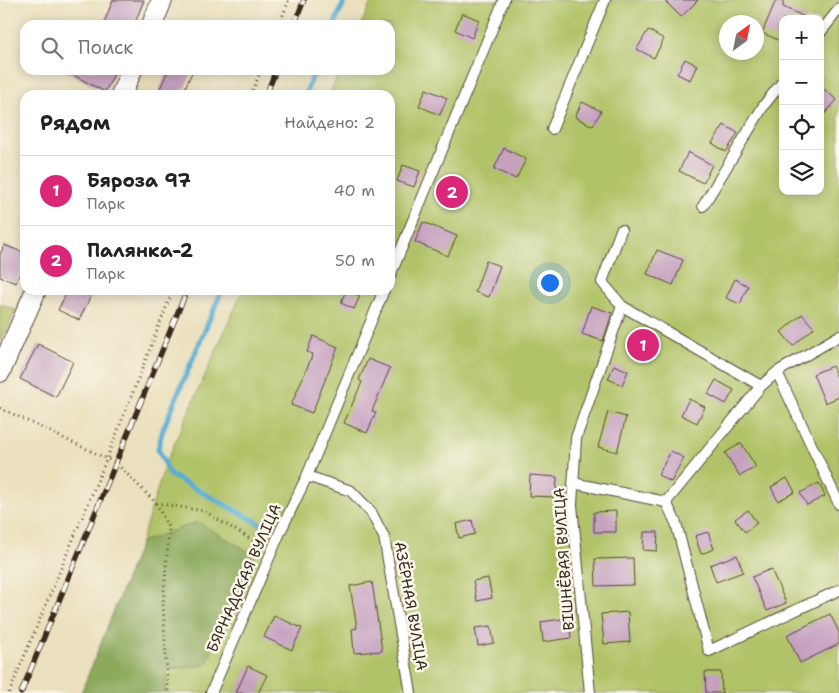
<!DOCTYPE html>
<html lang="ru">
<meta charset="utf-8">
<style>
:root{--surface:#fff;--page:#f2f2f2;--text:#222;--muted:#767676;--line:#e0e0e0;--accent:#db2777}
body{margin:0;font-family:"Shantell Sans",sans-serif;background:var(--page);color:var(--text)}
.controls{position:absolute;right:15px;top:15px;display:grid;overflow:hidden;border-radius:10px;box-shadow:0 2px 12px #0003}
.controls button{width:45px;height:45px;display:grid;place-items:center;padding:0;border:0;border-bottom:1px solid var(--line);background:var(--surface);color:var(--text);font:25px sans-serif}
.compass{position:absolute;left:719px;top:15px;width:45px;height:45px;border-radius:50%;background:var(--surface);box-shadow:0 2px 12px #0003;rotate:33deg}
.you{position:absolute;left:549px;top:282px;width:18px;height:18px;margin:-12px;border:4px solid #fff;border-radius:50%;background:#1a73e8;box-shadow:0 0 0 8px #1a73e833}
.badge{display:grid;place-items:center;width:32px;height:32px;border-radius:50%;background:var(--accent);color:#fff;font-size:16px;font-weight:700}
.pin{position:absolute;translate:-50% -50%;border:2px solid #fff;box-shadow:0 1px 5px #0006}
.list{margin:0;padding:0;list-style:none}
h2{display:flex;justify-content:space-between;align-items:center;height:65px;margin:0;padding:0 20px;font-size:21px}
h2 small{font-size:16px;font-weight:400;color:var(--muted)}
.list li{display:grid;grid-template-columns:32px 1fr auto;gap:15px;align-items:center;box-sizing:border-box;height:70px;padding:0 20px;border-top:1px solid var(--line)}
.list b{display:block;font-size:19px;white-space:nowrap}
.list p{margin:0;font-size:16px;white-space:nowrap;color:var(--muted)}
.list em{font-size:16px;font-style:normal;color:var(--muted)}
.icon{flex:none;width:28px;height:28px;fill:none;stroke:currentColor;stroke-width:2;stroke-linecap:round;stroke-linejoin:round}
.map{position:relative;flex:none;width:839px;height:693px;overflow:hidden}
.search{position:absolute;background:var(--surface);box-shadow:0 2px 12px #0003;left:20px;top:20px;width:375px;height:55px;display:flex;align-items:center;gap:12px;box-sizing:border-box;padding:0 18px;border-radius:15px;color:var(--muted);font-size:19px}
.panel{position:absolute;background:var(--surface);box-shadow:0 2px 12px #0003;left:20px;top:90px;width:375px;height:205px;border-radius:15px}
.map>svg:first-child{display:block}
</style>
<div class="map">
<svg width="839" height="693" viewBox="0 0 839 693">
<rect width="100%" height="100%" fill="#fbf7ec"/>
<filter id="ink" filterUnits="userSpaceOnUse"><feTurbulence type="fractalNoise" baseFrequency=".02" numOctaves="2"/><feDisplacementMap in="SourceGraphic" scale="10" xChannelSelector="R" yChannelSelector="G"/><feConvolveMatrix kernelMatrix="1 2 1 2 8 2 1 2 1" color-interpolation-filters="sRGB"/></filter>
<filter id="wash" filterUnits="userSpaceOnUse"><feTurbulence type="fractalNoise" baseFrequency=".0096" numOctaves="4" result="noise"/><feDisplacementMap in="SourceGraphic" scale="20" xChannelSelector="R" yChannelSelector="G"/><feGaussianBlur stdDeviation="1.12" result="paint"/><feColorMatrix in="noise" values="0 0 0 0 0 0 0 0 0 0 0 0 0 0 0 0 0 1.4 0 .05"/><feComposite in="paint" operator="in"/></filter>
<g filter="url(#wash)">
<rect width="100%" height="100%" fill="#eae0bd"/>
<path fill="#b1c367" stroke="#767642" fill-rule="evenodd" d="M372 0H839V693H165L167 670 141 542 165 465 243 290H390V95H329L341 70H390V25H361ZM783 19H820V191H783ZM726 22H756V52H726Z
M0 304 16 310 0 344Z"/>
<path fill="#8ca95c" stroke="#646a3d" d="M198 522 255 555 206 665 167 670 165 693H81L141 542Z"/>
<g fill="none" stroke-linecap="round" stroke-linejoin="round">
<path stroke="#56add3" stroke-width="5" d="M334 25 345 0
M305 95 315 70
M222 290 163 429 158 449 170 475 264 526"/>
</g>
<g id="blocks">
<path fill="#c5a0bf" d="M113 0H144L134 25H103Z
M664 0H698L681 17Z
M776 0H783V7L809 19H783V42L762 33Z
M462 13 479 20 472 38 455 30Z
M648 30 664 39 654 58 637 49Z
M685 59 697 65 690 80 677 74Z
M64 70H116L105 92Z
M168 70H193L182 95H168L159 91Z
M820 86 837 100 820 119Z
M426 89 447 98 440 115 419 106Z
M582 102 601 111 593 126 575 117Z
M724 125 738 133 726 152 712 143Z
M504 148 526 159 516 179 494 169Z
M688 152 712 165 703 183 679 171Z
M403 165 420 171 414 187 397 181Z
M423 222 457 236 448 256 415 242Z
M4 245 25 253V259L16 283 0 277V255Z
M657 250 683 260 673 285 647 274Z
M486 261 500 266 489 297 475 292Z
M735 279 748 286 740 304 726 298Z
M68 290H94L79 320 58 310Z
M346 290 360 296 354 309 341 303Z
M591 306 612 313 603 341 582 334Z
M802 314 814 328 793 346 781 332Z
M313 336 338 347 312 413 291 405 313 354 307 352Z
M38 344 73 362 56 397 20 379Z
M368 359 390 368 372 411 376 412 367 433 344 423 362 382 359 380Z
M614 365 628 371 622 385 608 379Z
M832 366 839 382V397L825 403 813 374Z
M716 380 734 390 726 404 708 394Z
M689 399 705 407 697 423 681 415Z
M608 412 626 417 617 452 598 447Z
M741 443 756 467 740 476 725 453Z
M671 451 684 458 671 482 658 475Z
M530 475 557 477 556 497 529 496Z
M787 478 795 492 778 501 771 487Z
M819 483 825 496 807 505 800 493Z
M748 510 757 523 745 532 735 519Z
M616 511V532H594V512Z
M472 520 475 534 459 538 456 524Z
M644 532H658L657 551 643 550Z
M708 532 714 549 701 554 695 536Z
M737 555 743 572 716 582 710 565Z
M633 558 634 585 596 586 595 559Z
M771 569 786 603 767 611 752 577Z
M488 578 492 598 477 601 473 581Z
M372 582 382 651 354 653 352 629 357 628 350 586Z
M628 612 630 642 604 644 601 614Z
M830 614 839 632V644L800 663 787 635Z
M274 616 302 628 292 650 264 637Z
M569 618 571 638 543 642 541 622Z
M491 626 494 643 478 646 475 628Z
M248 666 267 675 258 693H236Z
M705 672H721L722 693H706Z"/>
</g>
</g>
<g filter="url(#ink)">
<use href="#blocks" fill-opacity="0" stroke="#554536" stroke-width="1"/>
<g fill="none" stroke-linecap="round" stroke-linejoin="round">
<defs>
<path id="service" d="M820 33 839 9
M552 129 605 0
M703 206 764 105 783 81
M390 276 504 0
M622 306 761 386
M777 372 839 504
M307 476 351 491 371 512 384 537 411 693
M573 483 666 502 761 386 777 372 839 336
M666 502 676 523 709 651 839 590
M211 693 281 530 307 476 384 290
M590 693 572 505 576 438 622 306 602 282 621 230"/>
<path id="minor" d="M152 25 162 0
M121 95 132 70
M0 372 36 290"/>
</defs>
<use href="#service" stroke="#554536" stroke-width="12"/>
<use href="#minor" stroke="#554536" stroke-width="22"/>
<path stroke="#554536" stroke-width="3" stroke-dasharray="1 4" stroke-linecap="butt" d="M279 25 289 0
M251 95 261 70
M0 408 116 463 156 503 204 511 260 545
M156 503 169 529 163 605 168 693
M9 693 107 458 173 290"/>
<use href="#service" stroke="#fff" stroke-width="10"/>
<use href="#minor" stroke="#fff" stroke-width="20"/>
<defs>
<path id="rail" d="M294 25 304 0
M266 95 276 70
M21 693 187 290"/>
</defs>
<use href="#rail" stroke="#3b2a1e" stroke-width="5.5"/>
<use href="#rail" stroke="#fbf7ec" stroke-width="4" stroke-dasharray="11" stroke-linecap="butt"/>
</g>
</g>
<g text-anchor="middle" stroke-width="5" stroke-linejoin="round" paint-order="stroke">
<g font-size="15" fill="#3b2a1e" stroke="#fbf7ec">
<text transform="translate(564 559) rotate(-94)" y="5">ВІШНЁВАЯ ВУЛІЦА</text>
<text transform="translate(244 578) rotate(-66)" y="5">БЯРНАДСКАЯ ВУЛІЦА</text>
<text transform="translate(411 606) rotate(80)" y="5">АЗЁРНАЯ ВУЛІЦА</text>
</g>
</g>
</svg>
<div class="controls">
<button>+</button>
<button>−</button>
<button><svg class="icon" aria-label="locate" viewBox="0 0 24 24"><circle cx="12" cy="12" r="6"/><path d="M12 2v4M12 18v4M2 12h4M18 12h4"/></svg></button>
<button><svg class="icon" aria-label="layers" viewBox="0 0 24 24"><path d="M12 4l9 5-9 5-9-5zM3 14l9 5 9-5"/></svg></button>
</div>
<svg class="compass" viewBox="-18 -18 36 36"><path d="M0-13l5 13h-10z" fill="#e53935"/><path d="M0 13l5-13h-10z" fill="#767676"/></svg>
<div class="you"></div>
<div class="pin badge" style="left:643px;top:345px">1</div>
<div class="pin badge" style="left:452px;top:192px">2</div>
<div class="search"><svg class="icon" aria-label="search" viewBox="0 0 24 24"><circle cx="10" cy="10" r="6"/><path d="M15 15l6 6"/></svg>Поиск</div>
<section class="panel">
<h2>Рядом<small>Найдено: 2</small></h2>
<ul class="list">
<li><span class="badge">1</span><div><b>Бяроза 97</b><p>Парк</p></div><em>40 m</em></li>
<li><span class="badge">2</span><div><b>Палянка-2</b><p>Парк</p></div><em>50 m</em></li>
</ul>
</section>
</div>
